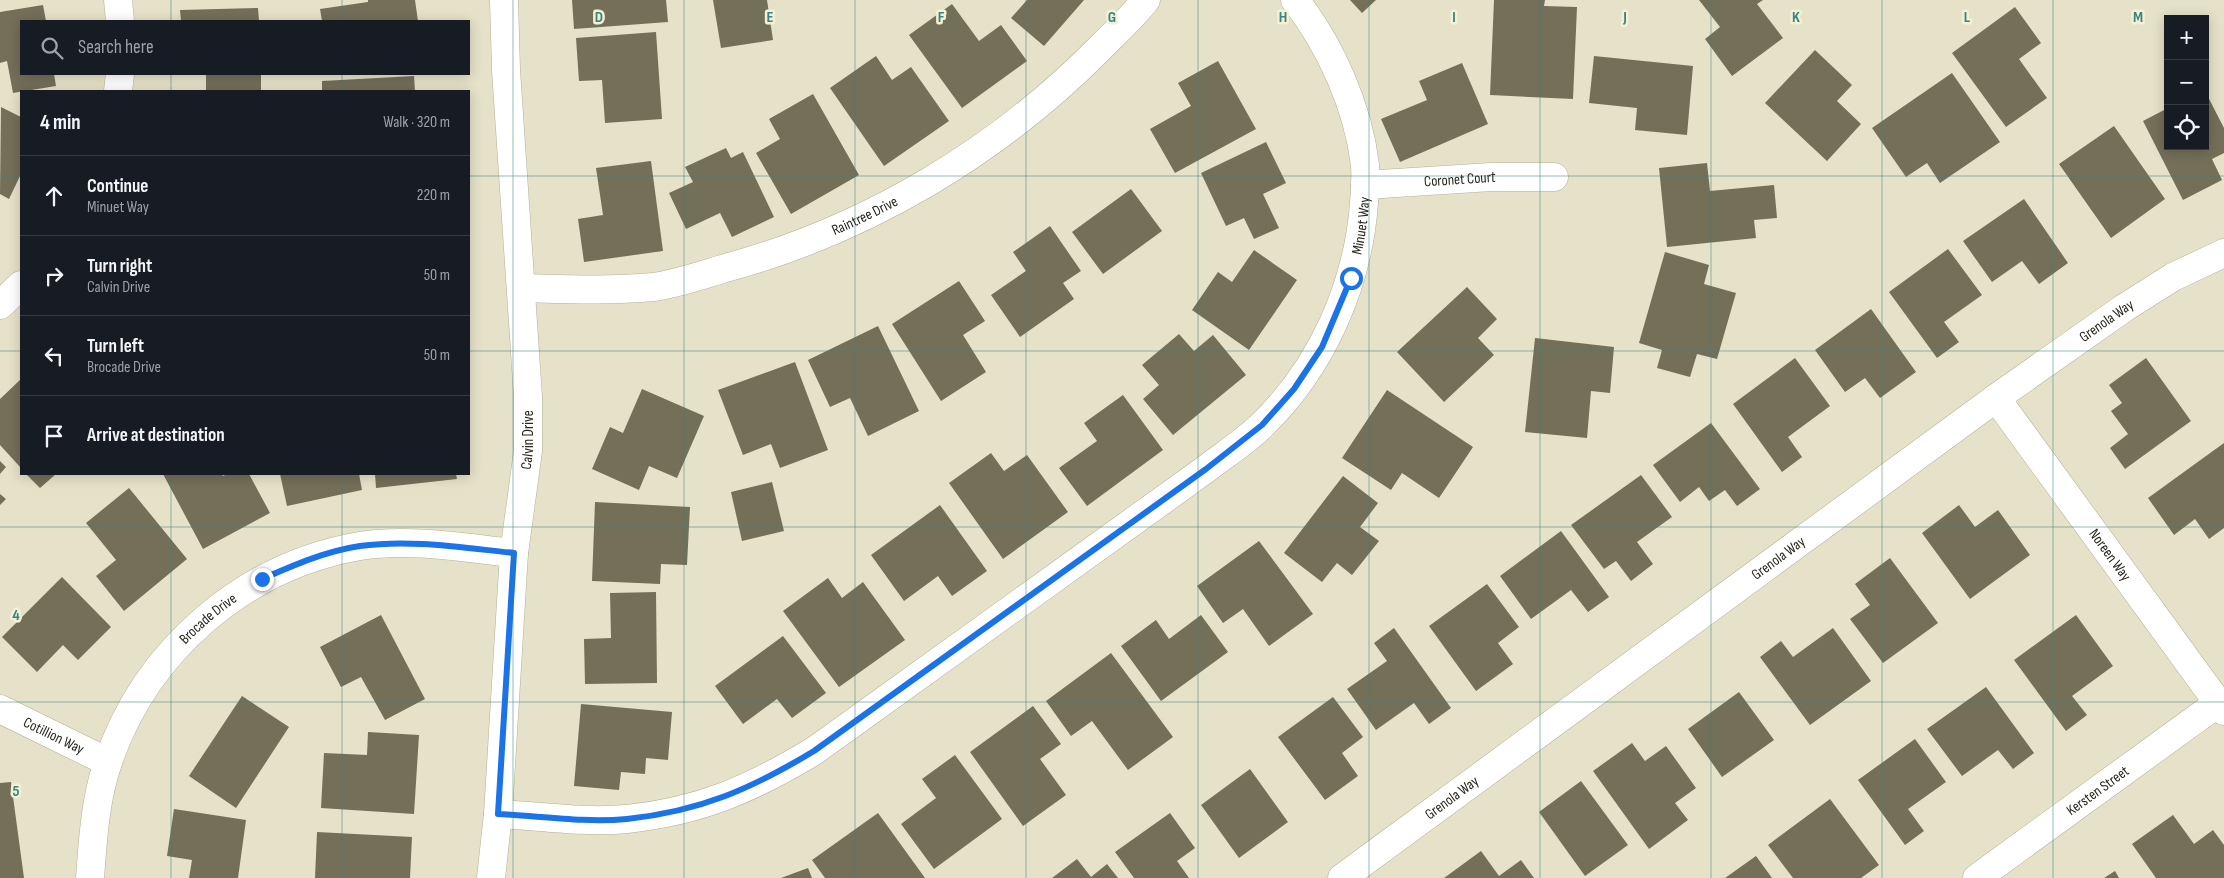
<!DOCTYPE html>
<meta charset="utf-8">
<style>
:root{--surface:#171b24;--page:#20242c;--text:#f1f3f6;--muted:#9ea1a6;--line:#363941}
body{margin:0;font-family:"Sofia Sans Condensed",sans-serif;background:var(--page);color:var(--text)}
.controls{position:absolute;right:15px;top:15px;display:grid;overflow:hidden;border-radius:0px;box-shadow:0 2px 12px #0003}
.controls button{width:45px;height:45px;display:grid;place-items:center;padding:0;border:0;border-bottom:1px solid var(--line);background:var(--surface);color:var(--text);font:25px sans-serif}
.stop{position:absolute;width:15px;height:15px;margin:-11px;border:4px solid #1a73e8;border-radius:50%;background:#fff}
.stop.end{background:#1a73e8;border-color:#fff;box-shadow:0 1px 5px #0008}
.list{margin:0;padding:0;list-style:none}
h2{display:flex;justify-content:space-between;align-items:center;height:65px;margin:0;padding:0 20px;font-size:21px}
h2 small{font-size:16px;font-weight:400;color:var(--muted)}
.list li{display:grid;grid-template-columns:32px 1fr auto;gap:15px;align-items:center;box-sizing:border-box;height:80px;padding:0 20px;border-top:1px solid var(--line)}
.list b{display:block;font-size:19px;white-space:nowrap}
.list p{margin:0;font-size:16px;white-space:nowrap;color:var(--muted)}
.list em{font-size:16px;font-style:normal;color:var(--muted)}
.icon{flex:none;width:28px;height:28px;fill:none;stroke:currentColor;stroke-width:2;stroke-linecap:round;stroke-linejoin:round}
.map{position:relative;flex:none;width:2224px;height:878px;overflow:hidden}
.search{position:absolute;background:var(--surface);box-shadow:0 2px 12px #0003;left:20px;top:20px;width:450px;height:55px;display:flex;align-items:center;gap:12px;box-sizing:border-box;padding:0 18px;border-radius:0px;color:var(--muted);font-size:19px}
.panel{position:absolute;background:var(--surface);box-shadow:0 2px 12px #0003;left:20px;top:90px;width:450px;height:385px;border-radius:0px}
.map>svg:first-child{display:block}
</style>
<div class="map">
<svg width="2224" height="878" viewBox="0 0 2224 878">
<rect width="100%" height="100%" fill="#e6e2c9"/>
<path fill="#736f59" d="M368 0H415L418 21H322L320 9 368 2Z
M572 0H666L668 22 574 29Z
M713 0H767L773 40 721 48Z
M1027 0H1084L1044 46 1011 18Z
M1350 0H1376L1362 13Z
M1494 0H1545L1544 6 1577 7 1573 99 1490 95Z
M1699 0H1763L1757 4 1783 38 1732 76 1705 39 1720 27Z
M952 4 979 41 1001 25 1027 61 962 108 909 35Z
M43 5 46 21H21V74H54L56 86 13 93 7 61 0 63V12Z
M2015 7 2041 43 2019 59 2047 98 2006 127 1952 53Z
M258 8 259 21H181L180 10Z
M656 32 662 119 605 123 602 80 579 81 576 38Z
M1815 50 1852 85 1837 101 1861 124 1827 161 1765 103Z
M876 56 892 80 911 67 949 121 884 166 830 88Z
M1594 56 1693 66 1687 135 1635 130 1637 108 1589 103Z
M1218 61 1256 129 1175 173 1150 129 1191 106 1178 83Z
M1462 63 1488 124 1400 162 1381 119 1427 100 1419 81Z
M1952 73 2000 142 1940 183 1927 163 1906 177 1872 128Z
M206 74H261V91H206Z
M414 76 415 91H322V81Z
M2205 91 2224 128V153L2212 159 2222 180 2183 200 2143 121 2168 108V146H2205Z
M813 94 859 175 791 214 756 153 780 139 769 119Z
M1 107 21 117V174L9 199 0 194Z
M2114 126 2165 199 2111 238 2059 164Z
M1266 142 1286 183 1263 194 1279 228 1254 239 1244 218 1226 226 1201 173Z
M726 148 731 158 743 152 774 217 732 237 720 213 686 229 669 193 693 182 685 167Z
M651 161 663 251 584 262 578 219 603 215 596 168Z
M1707 163 1710 191 1774 185 1777 218 1754 220 1756 238 1667 247 1659 168Z
M1131 189 1162 231 1103 274 1072 232Z
M2024 199 2068 263 2039 284 2022 261 1992 282 1963 241Z
M1050 226 1081 271 1063 283 1074 299 1020 337 991 295 1026 271 1013 252Z
M1948 249 1982 295 1944 322 1959 342 1937 358 1889 292Z
M1254 250 1297 280 1249 350 1192 310 1218 272 1232 282Z
M1665 252 1709 265 1704 284 1736 293 1717 359 1697 354 1690 377 1657 368 1662 350 1639 343Z
M959 281 985 321 963 335 986 372 941 401 892 324Z
M1467 287 1497 319 1478 338 1494 355 1444 402 1397 352Z
M1871 309 1916 372 1880 398 1865 378 1845 392 1815 350Z
M878 326 919 411 868 436 850 398 830 407 808 360Z
M1179 334 1194 351 1213 335 1246 375 1173 435 1143 399 1159 385 1142 365Z
M1535 338 1614 347 1610 393 1591 391 1587 438 1525 432Z
M1795 358 1830 406 1788 437 1802 457 1782 472 1733 404Z
M2146 358 2191 421 2125 469 2110 448 2128 434 2111 411 2122 403 2109 385Z
M795 362 828 450 780 468 771 444 743 455 718 390Z
M21 379V468L0 445V399Z
M642 389 704 416 677 478 649 466 639 490 592 469 610 427 623 433Z
M1387 390 1473 447 1439 498 1402 473 1391 490 1342 458Z
M1123 395 1163 450 1087 506 1059 468 1097 441 1084 423Z
M1711 423 1760 489 1737 506 1725 490 1709 501 1699 487 1680 502 1653 465Z
M2224 443V528L2209 539 2195 519 2174 535 2148 498Z
M991 453 1004 471 1027 455 1068 512 1003 559 949 483Z
M0 461 6 467 0 474Z
M26 474H56L40 488Z
M163 474H222L223 476 227 474H249L270 513 203 549Z
M280 474H359L362 490 287 506Z
M375 474H456L457 479 376 488Z
M1641 475 1672 517 1637 542 1653 564 1631 581 1616 561 1604 569 1571 525Z
M1343 476 1378 503 1360 527 1379 541 1352 575 1337 563 1322 582 1284 553Z
M772 482 784 531 742 541 731 492Z
M129 488 187 559 124 611 96 576 116 560 86 523Z
M0 494 6 499 0 505Z
M595 502 690 507 687 565 661 564 660 584 592 581Z
M940 505 987 571 952 596 938 576 904 601 871 555Z
M1959 505 1975 527 1998 510 2030 555 1970 599 1922 533Z
M1561 531 1609 597 1588 612 1571 590 1531 619 1500 576Z
M1259 541 1313 614 1269 646 1243 609 1223 623 1197 586Z
M1890 558 1938 623 1883 663 1850 619 1870 605 1855 584Z
M62 577 111 627 78 660 63 645 37 672 2 637Z
M828 578 842 598 863 582 905 640 839 687 783 611Z
M1487 584 1519 627 1498 643 1513 664 1476 691 1429 626Z
M656 592 657 683 585 684 584 639 611 638 610 593Z
M381 615 425 699 385 720 361 677 341 687 320 647Z
M1201 615 1228 652 1161 701 1121 646 1156 620 1169 639Z
M2076 615 2113 666 2072 696 2087 715 2066 731 2014 660Z
M1394 628 1451 708 1429 724 1414 703 1376 730 1347 689 1387 661 1374 643Z
M1833 628 1871 681 1810 725 1760 657 1781 641 1793 657Z
M783 636 826 693 792 718 777 699 743 724 715 686Z
M1111 653 1173 737 1128 770 1092 721 1071 736 1046 701Z
M1986 687 2034 753 2013 769 1998 750 1962 776 1927 729Z
M1739 692 1774 740 1722 777 1688 729Z
M242 696 289 727 236 808 189 776Z
M1333 697 1363 737 1342 753 1358 776 1325 800 1278 737Z
M581 704 672 712 668 760 646 758 645 774 621 772 619 790 574 786Z
M1033 706 1061 744 1040 759 1066 795 1023 826 970 752Z
M368 732 419 735 414 814 321 808 324 753 367 755Z
M1915 739 1946 782 1908 809 1924 831 1905 845 1858 780Z
M1632 743 1645 761 1666 746 1696 788 1675 803 1688 820 1649 849 1593 771Z
M955 755 1002 819 934 869 901 824 936 798 922 779Z
M1250 769 1288 822 1239 858 1201 805Z
M1581 781 1628 845 1585 876 1539 812Z
M11 782 24 878H0V783Z
M1830 799 1879 865 1861 878H1793L1768 845Z
M174 809 246 820 238 878H189L192 860 167 856Z
M878 813 925 878H825L812 860Z
M1170 813 1195 848 1177 861 1189 878H1134L1115 852Z
M2173 815 2194 844 2213 830 2224 845V878H2156L2132 844Z
M317 832 412 837 410 878H315Z
M1481 851 1499 876 1521 860 1534 878H1444Z
M1756 856 1772 878H1725Z
M1077 859 1091 877 1107 864 1118 878H1052Z
M808 868 812 878H781Z
M2115 871 2119 878H2104Z"/>
<g fill="none" stroke-linecap="round" stroke-linejoin="round">
<defs>
<g id="minor">
<path d="M118 0 120 21"/>
<path d="M118 91 120 74"/>
<path id="s1" d="M1365 185 1491 177H1554"/>
<path id="s2" d="M521 288C564 289 609 291 653 287 676 284 699 276 722 269 865 231 998 152 1102 46 1117 31 1132 17 1146 0"/>
<path d="M0 305 21 285"/>
<path id="s3" d="M1996 398 2224 711"/>
<path id="s4" d="M0 709 108 762"/>
<path id="s5" d="M498 814C540 816 584 823 627 819 701 811 751 789 814 751L1206 469C1224 455 1246 441 1262 425 1322 367 1358 285 1364 203 1365 191 1366 178 1365 165 1358 107 1331 46 1295 0"/>
<path id="s6" d="M90 878C93 839 95 800 108 762 146 651 243 566 360 546 410 538 464 548 514 553"/>
<path id="s7" d="M1342 878 1996 398 2124 308 2173 277 2224 253"/>
<path id="s8" d="M1977 878 2218 703"/>
</g>
<g id="tertiary">
<path id="s9" d="M491 878 498 814 514 553 528 451V397L506 70 504 0"/>
</g>
</defs>
<use href="#minor" stroke="#b4b098" stroke-width="29"/>
<use href="#tertiary" stroke="#b4b098" stroke-width="29"/>
<use href="#minor" stroke="#fff" stroke-width="28"/>
<use href="#tertiary" stroke="#fff" stroke-width="28"/>
</g>
<g fill="none" stroke-linecap="round" stroke-linejoin="round">
<path stroke="#1a73e8" stroke-width="6" d="M262 579C294 565 326 551 360 546 411 539 464 548 514 553L498 814C540 816 584 823 627 819 701 811 751 789 814 751L1206 469 1262 425 1294 389 1322 347 1351 278"/>
</g>
<path fill="none" stroke="#3c8481" stroke-width="1" stroke-opacity="0.55" d="M171 0V21M342 0V21M513 0V878M684 0V878M855 0V878M1026 0V878M1198 0V878M1369 0V878M1540 0V878M1711 0V878M1882 0V878M2053 0V878M171 74V91M342 74V91M0 176H21M469 176H2224M0 351H21M469 351H2224M171 474V878M342 474V878M0 527H2224M0 702H2224"/>
<g text-anchor="middle" stroke-width="5" stroke-linejoin="round" paint-order="stroke">
<g font-size="15" fill="#28261d" stroke="#f4f0d6">
<text dy="5" stroke="none"><textPath href="#s1" startOffset="95">Coronet Court</textPath></text>
<text dy="5" stroke="none"><textPath href="#s2" startOffset="356">Raintree Drive</textPath></text>
<text dy="5" stroke="none"><textPath href="#s5" startOffset="1111">Minuet Way</textPath></text>
<text dy="5" stroke="none"><textPath href="#s7" startOffset="946">Grenola Way</textPath></text>
<text dy="5" stroke="none"><textPath href="#s9" startOffset="440">Calvin Drive</textPath></text>
<text dy="5" stroke="none"><textPath href="#s3" startOffset="194">Noreen Way</textPath></text>
<text dy="5" stroke="none"><textPath href="#s7" startOffset="541">Grenola Way</textPath></text>
<text dy="5" stroke="none"><textPath href="#s6" startOffset="295">Brocade Drive</textPath></text>
<text dy="5" stroke="none"><textPath href="#s4" startOffset="60">Cotillion Way</textPath></text>
<text dy="5" stroke="none"><textPath href="#s8" startOffset="149">Kersten Street</textPath></text>
<text dy="5" stroke="none"><textPath href="#s7" startOffset="136">Grenola Way</textPath></text>
</g>
</g>
<g font-size="16" text-anchor="middle" font-weight="bold" fill="#3c8481" stroke="#f4f0d6" stroke-width="5" stroke-linejoin="round" paint-order="stroke">
<text x="599" y="22">D</text>
<text x="770" y="22">E</text>
<text x="941" y="22">F</text>
<text x="1112" y="22">G</text>
<text x="1283" y="22">H</text>
<text x="1454" y="22">I</text>
<text x="1625" y="22">J</text>
<text x="1796" y="22">K</text>
<text x="1967" y="22">L</text>
<text x="2138" y="22">M</text>
<text x="16" y="620">4</text>
<text x="16" y="796">5</text>
</g>
</svg>
<div class="controls">
<button>+</button>
<button>−</button>
<button><svg class="icon" aria-label="locate" viewBox="0 0 24 24"><circle cx="12" cy="12" r="6"/><path d="M12 2v4M12 18v4M2 12h4M18 12h4"/></svg></button>
</div>
<div class="stop" style="left:1351px;top:278px"></div>
<div class="stop end" style="left:262px;top:579px"></div>
<div class="search"><svg class="icon" aria-label="search" viewBox="0 0 24 24"><circle cx="10" cy="10" r="6"/><path d="M15 15l6 6"/></svg>Search here</div>
<section class="panel">
<h2>4 min<small>Walk · 320 m</small></h2>
<ul class="list">
<li><svg class="icon" aria-label="ahead" viewBox="0 0 24 24"><path d="M12 20V5M6 11l6-6 6 6"/></svg><div><b>Continue</b><p>Minuet Way</p></div><em>220 m</em></li>
<li><svg class="icon" aria-label="right" viewBox="0 0 24 24"><path d="M7 20v-9h11M14 6l5 5-5 5"/></svg><div><b>Turn right</b><p>Calvin Drive</p></div><em>50 m</em></li>
<li><svg class="icon" aria-label="left" viewBox="0 0 24 24"><path d="M17 20v-9H6M10 6l-5 5 5 5"/></svg><div><b>Turn left</b><p>Brocade Drive</p></div><em>50 m</em></li>
<li><svg class="icon" aria-label="arrive" viewBox="0 0 24 24"><path d="M6 21V4h12l-3 4 3 4H6"/></svg><div><b>Arrive at destination</b></div></li>
</ul>
</section>
</div>
